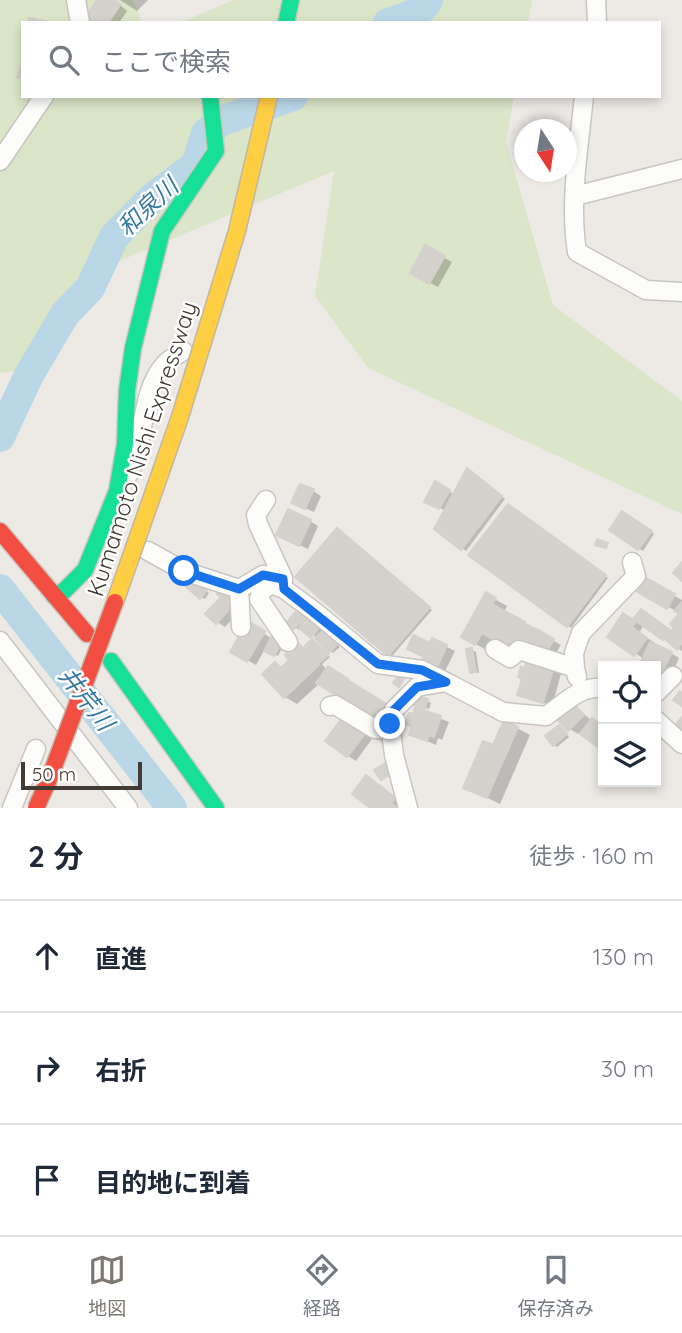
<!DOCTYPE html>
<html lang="ja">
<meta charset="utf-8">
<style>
:root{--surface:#fff;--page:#f2f2f3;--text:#1f2937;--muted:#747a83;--line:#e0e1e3;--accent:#7d7872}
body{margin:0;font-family:Quicksand,"Noto Sans JP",sans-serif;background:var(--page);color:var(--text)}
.controls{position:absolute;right:21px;bottom:21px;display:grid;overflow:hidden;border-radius:0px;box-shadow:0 4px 10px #0003}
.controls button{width:63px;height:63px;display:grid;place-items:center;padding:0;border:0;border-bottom:2px solid var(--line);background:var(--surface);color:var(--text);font:35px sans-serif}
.compass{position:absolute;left:514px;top:119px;width:63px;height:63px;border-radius:50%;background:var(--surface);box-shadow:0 4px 10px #0003;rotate:168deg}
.scale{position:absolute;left:21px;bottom:18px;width:121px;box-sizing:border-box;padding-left:7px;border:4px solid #413b34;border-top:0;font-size:19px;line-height:24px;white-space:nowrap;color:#413b34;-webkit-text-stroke:5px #fff;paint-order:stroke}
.stop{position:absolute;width:21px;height:21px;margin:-16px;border:5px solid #1a73e8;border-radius:50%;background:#fff}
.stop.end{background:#1a73e8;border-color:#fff;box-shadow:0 2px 7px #0008}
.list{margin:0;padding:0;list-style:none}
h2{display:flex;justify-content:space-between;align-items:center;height:91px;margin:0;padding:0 28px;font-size:30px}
h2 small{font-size:23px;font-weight:400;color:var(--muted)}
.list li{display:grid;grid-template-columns:46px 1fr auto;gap:21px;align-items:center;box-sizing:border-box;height:112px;padding:0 28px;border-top:2px solid var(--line)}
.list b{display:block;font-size:26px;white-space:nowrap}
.list em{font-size:23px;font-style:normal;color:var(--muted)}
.icon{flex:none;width:38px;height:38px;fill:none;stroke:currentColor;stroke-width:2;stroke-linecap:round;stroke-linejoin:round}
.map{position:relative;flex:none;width:682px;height:808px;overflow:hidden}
.search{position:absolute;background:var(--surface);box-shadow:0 4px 10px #0003;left:21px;right:21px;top:21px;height:77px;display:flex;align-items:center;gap:18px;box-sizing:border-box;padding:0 24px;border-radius:0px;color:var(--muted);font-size:26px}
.sheet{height:427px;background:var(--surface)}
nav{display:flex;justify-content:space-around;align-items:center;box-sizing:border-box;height:98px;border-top:2px solid var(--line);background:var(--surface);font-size:19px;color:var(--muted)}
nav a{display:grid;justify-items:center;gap:4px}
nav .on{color:var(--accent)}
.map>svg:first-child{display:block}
</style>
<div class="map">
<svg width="682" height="808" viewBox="0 0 682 808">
<rect width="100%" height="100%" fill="#edeae6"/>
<path fill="#dbe5c8" d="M0 0H133L142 23H23V96H514L506 142 553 305 682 401V514L368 368 315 296 334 171 86 275 24 370 0 373Z
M233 0H532L528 23H180Z"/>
<path fill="#0003" d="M96 0H114L127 11 119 23H89L98 2Z
M120 0H148L137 11Z
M426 248 452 262 438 287 412 273Z
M471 472 505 499 466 551 436 528 446 511 426 501 436 483 455 495Z
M313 491 321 496 314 512 302 507Z
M512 508 608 578 571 628 568 626Z
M623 513 654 534 643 551 611 530Z
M310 521 318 526 308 549 286 539Z
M341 532 432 610 392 656 389 654Z
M643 578 682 600V651L644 625 639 633 679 658 666 687 656 682V666H641L644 659 609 636 634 622 641 611 673 633 681 614 637 589Z
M196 582 209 593 205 599 201 597Z
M221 592 242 608 225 627 217 622 223 597Z
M487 595 507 606 504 612 561 645 554 656 532 643 523 654 495 639 488 651 463 637Z
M301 615 327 634 340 647 333 653 316 637 301 627 299 630 289 623Z
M249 624 283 646 278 656 265 649 256 665 233 652Z
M414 638 430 645 433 640 455 651 445 671 432 665 426 656 409 648Z
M313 641 330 657 322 664 327 670 336 673 392 709 381 727 320 683 297 704 285 697 276 664 283 668 292 660 299 645 305 648Z
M472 650 476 652 479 673 471 672Z
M553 669 561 674 552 706 519 694Z
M427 701 431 703 429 709 419 706Z
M572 704 592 721 603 726V749L580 732 578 734 570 729Z
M416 709 449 722 442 740 438 738 436 745 411 734Z
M352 724 372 739 356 761 348 756Z
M517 728 530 735 500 804 465 787 494 748Z
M562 729 569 737 557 747 554 745Z
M375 782 403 804 399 808H373Z"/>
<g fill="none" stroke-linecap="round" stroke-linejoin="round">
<path stroke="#bad7e7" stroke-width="30" d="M388 23C403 18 421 15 428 0
M0 437 29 375 65 314 90 288 114 237 152 198 196 165 206 133 221 121 293 96
M0 589 172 808"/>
</g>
<path fill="#d5d1cd" stroke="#d5d1cc" stroke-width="2" d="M97 0H114L120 5 108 23H87V15Z
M29 18 53 23H28Z
M23 61V79L17 77Z
M425 245 445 256 429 284 410 273Z
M467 468 502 496 461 550 434 529Z
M435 481 450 490 439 509 424 502Z
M300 484 314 489 305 509 291 503Z
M508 504 606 575 567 627 468 555Z
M288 509 311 520 299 546 276 535Z
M622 511 652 531 638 550 609 530Z
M337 528 430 607 388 656 295 577Z
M597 539 608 543 606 548 595 545Z
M682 562V581L673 573Z
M642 576 675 594 667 609 634 590Z
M192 578 207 590 200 599 185 586Z
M221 590 235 603 216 624 205 614 221 597 217 594Z
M486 592 496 598 492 604 525 622 509 649 482 633 475 645 461 637Z
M682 602V643L677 650 665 639 674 628 670 624 679 614 674 611Z
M641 609 670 630 663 640 633 619Z
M297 610 305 617 294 629 286 623Z
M623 613 636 622 632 627 647 638 634 656 607 637Z
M307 617 319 627 311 638 299 628Z
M248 621 265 631 247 662 230 652Z
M526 624 535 629 526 646 516 640Z
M537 629 554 639 546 653 528 643Z
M324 630 337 644 329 653 315 638Z
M413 635 428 642 422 656 407 649Z
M271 637 281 643 274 656 264 651Z
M432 638 447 645 437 668 421 661Z
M312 639 328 655 319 663 304 647Z
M650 642 672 652 657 684 656 666H639Z
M298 643 319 665 284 698 262 674 275 662 281 668 289 660 285 655Z
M472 648 476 672 470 673 466 649Z
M527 659 554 667 543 703 517 695 522 679 518 677 521 667 525 668Z
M328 666 348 679 337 696 316 683Z
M399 675 404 679 399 687 393 683Z
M349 681 385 703 372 724 336 701Z
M680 691 682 693V706L673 700Z
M416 696 428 699 425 708 414 705Z
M572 702 584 715 568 731 556 718Z
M415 707 441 716 434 737 429 735 427 741 409 735 412 727 405 724 409 713 413 714Z
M343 717 365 734 347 757 325 741Z
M682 717V734L674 727Z
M592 718 603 726V751L580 734Z
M504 720 518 727 487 798 463 788 483 741 493 745Z
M559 725 567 734 553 746 545 736Z
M386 763 392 774 381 780 374 770Z
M366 775 396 798 391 803 397 808H370L352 794Z"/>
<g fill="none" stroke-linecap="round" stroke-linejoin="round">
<defs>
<path id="street" d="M76 0 80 23
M596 0 597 23
M584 96C579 147 569 201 577 252L646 290 682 292
M0 161 44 96
M575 196 682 169
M127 477C147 443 138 394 165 364 170 359 177 355 183 351
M266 500 256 515 258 524 283 578
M148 551 184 571 239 589 263 575 283 578V582
M239 589 241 627
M0 641 128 808
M288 642 259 599 262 590 272 584 284 589 314 611 378 664 422 670 446 682
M495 649 510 658 519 650 575 668 577 677
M575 668 574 653 581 633 636 576 632 562
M656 693 673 676
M330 706 335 705 375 729 390 730
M656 720 682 744
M12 808 36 749
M408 808 394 755 390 724 394 710 417 687 446 682 503 712 546 716C565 703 579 686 603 688"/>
<path id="fast" d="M286 23 291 0
M54 596 64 591 85 570 117 491 125 444 127 391 133 348 162 231 216 151 210 96
M111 661 216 808"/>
<path id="jam" d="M0 531 87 634"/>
</defs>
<use href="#street" stroke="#c9c6c2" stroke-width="21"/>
<use href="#fast" stroke="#cbc7be" stroke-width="19"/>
<use href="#jam" stroke="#cbc7be" stroke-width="19"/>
<use href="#street" stroke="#fcfcfb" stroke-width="18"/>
<use href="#fast" stroke="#16e098" stroke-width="16"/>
<use href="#jam" stroke="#f24e42" stroke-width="16"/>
<defs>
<path id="slow-bridge" d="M115 602 180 417 237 231 269 96"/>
<path id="jam-bridge" d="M36 808 50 777 115 602"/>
</defs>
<use href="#slow-bridge" stroke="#c3b6a3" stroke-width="19" stroke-linecap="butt"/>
<use href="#jam-bridge" stroke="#c3b6a3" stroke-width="19" stroke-linecap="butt"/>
<use href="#slow-bridge" stroke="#ffcf43" stroke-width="16"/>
<use href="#jam-bridge" stroke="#f24e42" stroke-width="16"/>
</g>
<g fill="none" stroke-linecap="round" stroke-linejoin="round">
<path stroke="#1a73e8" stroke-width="9" d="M184 571 239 589 263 575 283 579 284 589 378 664 422 670 446 682 417 687 394 710 390 724"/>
</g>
<g text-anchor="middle" stroke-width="5" stroke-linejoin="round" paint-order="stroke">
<g font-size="23" fill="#413b34" stroke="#fff">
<text transform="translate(142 449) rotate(-72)" y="8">Kumamoto Nishi Expressway</text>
</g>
<g font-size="24" font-style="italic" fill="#387aa2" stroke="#fff">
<text transform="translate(148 207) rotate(-43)" y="8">和泉川</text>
<text transform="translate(86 699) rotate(52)" y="8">井芹川</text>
</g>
</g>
</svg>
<div class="controls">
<button><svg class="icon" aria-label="locate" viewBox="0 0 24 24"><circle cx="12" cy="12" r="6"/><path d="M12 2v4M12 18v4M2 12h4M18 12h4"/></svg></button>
<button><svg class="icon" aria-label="layers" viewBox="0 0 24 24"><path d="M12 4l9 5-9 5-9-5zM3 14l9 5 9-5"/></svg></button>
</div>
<svg class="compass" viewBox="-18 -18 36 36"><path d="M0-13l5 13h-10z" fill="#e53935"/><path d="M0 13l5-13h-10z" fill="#747a83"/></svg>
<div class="scale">50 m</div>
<div class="stop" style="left:184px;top:571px"></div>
<div class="stop end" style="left:390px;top:724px"></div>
<div class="search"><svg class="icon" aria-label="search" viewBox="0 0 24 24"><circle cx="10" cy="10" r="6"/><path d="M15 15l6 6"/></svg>ここで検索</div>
</div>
<section class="sheet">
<h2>2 分<small>徒歩 · 160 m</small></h2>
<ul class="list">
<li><svg class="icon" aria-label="ahead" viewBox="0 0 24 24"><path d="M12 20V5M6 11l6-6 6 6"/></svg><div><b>直進</b></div><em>130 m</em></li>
<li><svg class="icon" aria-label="right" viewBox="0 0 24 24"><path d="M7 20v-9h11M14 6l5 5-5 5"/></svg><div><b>右折</b></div><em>30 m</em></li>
<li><svg class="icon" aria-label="arrive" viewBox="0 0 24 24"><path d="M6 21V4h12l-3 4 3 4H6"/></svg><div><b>目的地に到着</b></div></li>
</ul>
</section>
<nav>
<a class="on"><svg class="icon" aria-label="map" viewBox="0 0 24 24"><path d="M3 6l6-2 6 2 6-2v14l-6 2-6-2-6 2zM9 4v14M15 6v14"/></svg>地図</a>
<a><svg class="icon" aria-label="directions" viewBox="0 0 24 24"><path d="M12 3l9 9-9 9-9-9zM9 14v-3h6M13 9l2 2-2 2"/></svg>経路</a>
<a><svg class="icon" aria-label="saved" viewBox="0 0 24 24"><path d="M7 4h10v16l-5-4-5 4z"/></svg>保存済み</a>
</nav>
